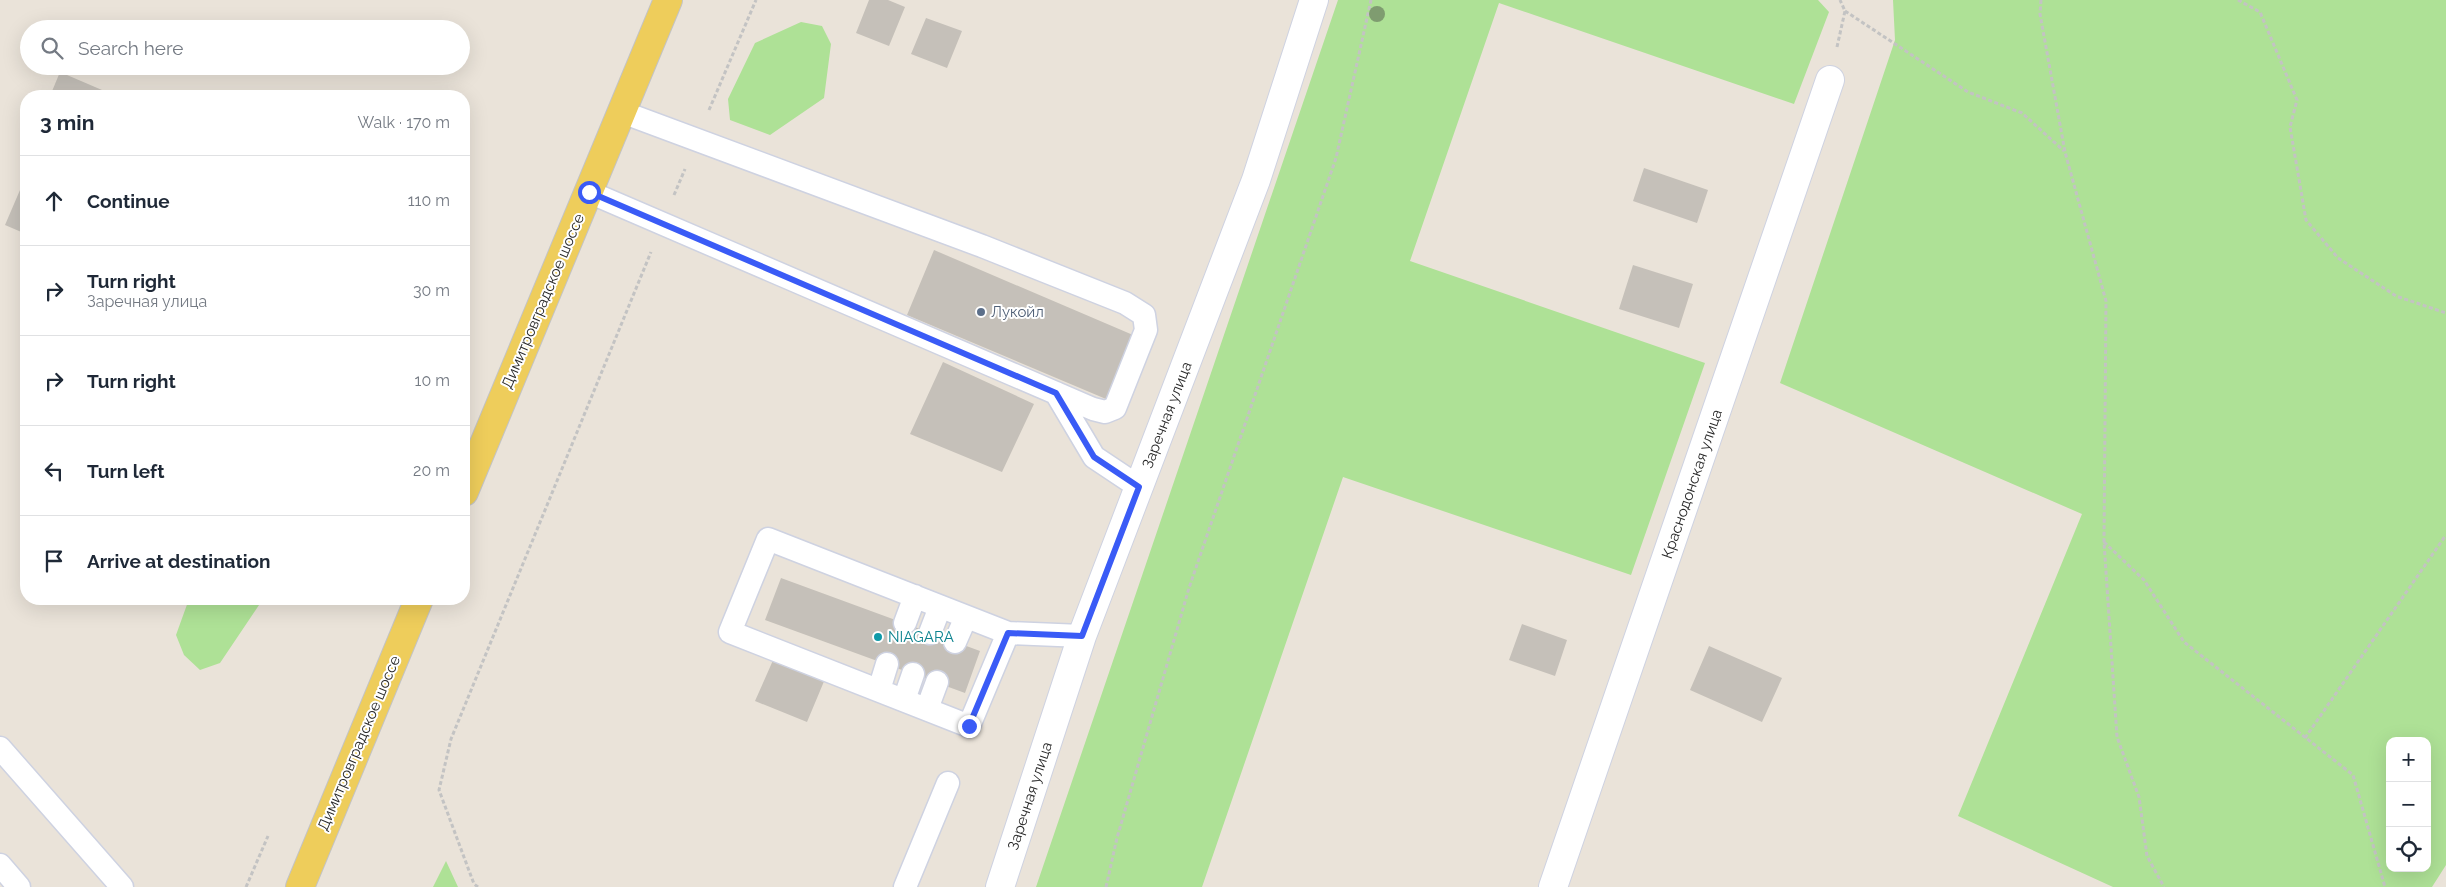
<!DOCTYPE html>
<meta charset="utf-8">
<style>
:root{--surface:#fff;--page:#f6f6f7;--text:#1f2937;--muted:#747a83;--line:#e0e1e3}
body{margin:0;font-family:Raleway,sans-serif;background:var(--page);color:var(--text)}
.controls{position:absolute;right:15px;bottom:15px;display:grid;overflow:hidden;border-radius:10px;box-shadow:0 5px 20px #0002}
.controls button{width:45px;height:45px;display:grid;place-items:center;padding:0;border:0;border-bottom:1px solid var(--line);background:var(--surface);color:var(--text);font:25px sans-serif}
.stop{position:absolute;width:15px;height:15px;margin:-11px;border:4px solid #3a5bf6;border-radius:50%;background:#fff}
.stop.end{background:#3a5bf6;border-color:#fff;box-shadow:0 1px 5px #0008}
.list{margin:0;padding:0;list-style:none}
h2{display:flex;justify-content:space-between;align-items:center;height:65px;margin:0;padding:0 20px;font-size:21px}
h2 small{font-size:16px;font-weight:400;color:var(--muted)}
.list li{display:grid;grid-template-columns:32px 1fr auto;gap:15px;align-items:center;box-sizing:border-box;height:90px;padding:0 20px;border-top:1px solid var(--line)}
.list b{display:block;font-size:19px;white-space:nowrap}
.list p{margin:0;font-size:16px;white-space:nowrap;color:var(--muted)}
.list em{font-size:16px;font-style:normal;color:var(--muted)}
.icon{flex:none;width:28px;height:28px;fill:none;stroke:currentColor;stroke-width:2;stroke-linecap:round;stroke-linejoin:round}
.map{position:relative;flex:none;width:2446px;height:887px;overflow:hidden}
.search{position:absolute;background:var(--surface);box-shadow:0 5px 20px #0002;left:20px;top:20px;width:450px;height:55px;display:flex;align-items:center;gap:12px;box-sizing:border-box;padding:0 18px;border-radius:28px;color:var(--muted);font-size:19px}
.panel{position:absolute;background:var(--surface);box-shadow:0 5px 20px #0002;left:20px;top:90px;width:450px;height:515px;border-radius:20px}
.map>svg:first-child{display:block}
</style>
<div class="map">
<svg width="2446" height="887" viewBox="0 0 2446 887">
<rect width="100%" height="100%" fill="#eae3d9"/>
<path fill="#aee196" fill-rule="evenodd" d="M1338 0H1818L1829 12 1794 104 1499 3 1410 261 1705 363 1631 575 1343 477 1202 887H1036Z
M1893 0H2446V865L2432 887H2113L1958 816 2082 514 1780 383 1895 40ZM2390 741H2427V868H2390Z
M801 22 822 26 831 44 824 98 770 135 730 120 728 99 755 43Z
M189 599H263L220 663 200 670 184 655 176 635Z
M446 861 458 887H433Z"/>
<path fill="#c5c0b9" d="M869 0H888L905 7 889 46 856 33Z
M926 18 962 31 947 68 911 54Z
M60 72 116 96H50Z
M1644 168 1708 190 1697 223 1633 201Z
M26 176V234L5 225Z
M934 250 1133 335 1106 399 907 315Z
M1633 265 1693 284 1679 328 1619 309Z
M943 362 1034 404 1002 472 910 434Z
M781 578 980 651 965 693 765 620Z
M1522 624 1567 640 1555 676 1509 660Z
M1709 646 1782 678 1762 722 1690 690Z
M774 658 825 679 807 722 755 701Z"/>
<g fill="none" stroke-linecap="round" stroke-linejoin="round">
<defs>
<path id="service" d="M589 192 1093 409 1105 412 1115 408 1146 330 1144 315 1125 303 982 246 622 112
M1056 393 1094 457 1139 487
M768 539 1008 633 969 726 730 632Z
M905 623 915 596
M930 633 940 607
M1008 633 1082 636
M955 642 966 617
M879 690 887 664
M904 700 913 674
M927 709 937 682
M0 748 122 887
M0 865 19 887
M905 887 948 783"/>
<path id="minor" d="M1000 887 1082 636 1256 180 1314 0
M1553 887 1830 80"/>
<path id="primary" d="M464 492 668 0
M300 887 419 599"/>
</defs>
<use href="#service" stroke="#ced2e1" stroke-width="25"/>
<use href="#minor" stroke="#ced2e1" stroke-width="30"/>
<use href="#primary" stroke="#c3c3c3" stroke-width="30"/>
<path stroke="#c3c3c3" stroke-width="3" stroke-dasharray="4 2.5" stroke-linecap="butt" d="M2041 0 2040 14 2065 152 2106 301 2104 542 2117 737 2139 797 2147 856 2164 887
M2238 0 2260 12 2297 100 2290 127 2306 220 2338 258 2396 296 2446 313
M1845 11 1968 92 2022 113 2064 151
M1837 47 1845 11 1840 0
M709 110 756 0
M674 195 685 169
M2104 542 2144 580 2184 642 2353 775 2385 887
M2305 738 2446 535
M246 887 268 836
M478 887 474 884 439 790 451 739 651 252
M1106 887 1117 838 1189 588 1336 158 1371 0"/>
<use href="#service" stroke="#fff" stroke-width="22"/>
<use href="#minor" stroke="#fff" stroke-width="28"/>
<use href="#primary" stroke="#eecd5b" stroke-width="28"/>
</g>
<circle fill="#7f9c70" cx="1377" cy="14" r="8"/>
<g fill="none" stroke-linecap="round" stroke-linejoin="round">
<path stroke="#3a5bf6" stroke-width="6" d="M589 192 1056 393 1094 457 1139 487 1082 636 1008 633 969 726"/>
</g>
<circle fill="#5c6f8a" stroke="#fff" stroke-width="2" cx="981" cy="312" r="5"/>
<circle fill="#0f9aa8" stroke="#fff" stroke-width="2" cx="878" cy="637" r="5"/>
<g text-anchor="middle" stroke-width="4" stroke-linejoin="round" paint-order="stroke">
<g font-size="15" fill="#282828" stroke="#fff">
<text transform="translate(543 301) rotate(-67)" y="5">Димитровградское шоссе</text>
<text transform="translate(1167 415) rotate(-69)" y="5">Заречная улица</text>
<text transform="translate(1692 484) rotate(-71)" y="5">Краснодонская улица</text>
<text transform="translate(359 743) rotate(-67)" y="5">Димитровградское шоссе</text>
<text transform="translate(1030 796) rotate(-72)" y="5">Заречная улица</text>
</g>
<g font-size="15" fill="#4e5e75" stroke="#fff" text-anchor="start">
<text x="991" y="317">Лукойл</text>
</g>
<g font-size="15" fill="#0d838f" stroke="#fff" text-anchor="start">
<text x="888" y="642">NIAGARA</text>
</g>
</g>
</svg>
<div class="controls">
<button>+</button>
<button>−</button>
<button><svg class="icon" aria-label="locate" viewBox="0 0 24 24"><circle cx="12" cy="12" r="6"/><path d="M12 2v4M12 18v4M2 12h4M18 12h4"/></svg></button>
</div>
<div class="stop" style="left:589px;top:192px"></div>
<div class="stop end" style="left:969px;top:726px"></div>
<div class="search"><svg class="icon" aria-label="search" viewBox="0 0 24 24"><circle cx="10" cy="10" r="6"/><path d="M15 15l6 6"/></svg>Search here</div>
<section class="panel">
<h2>3 min<small>Walk · 170 m</small></h2>
<ul class="list">
<li><svg class="icon" aria-label="ahead" viewBox="0 0 24 24"><path d="M12 20V5M6 11l6-6 6 6"/></svg><div><b>Continue</b></div><em>110 m</em></li>
<li><svg class="icon" aria-label="right" viewBox="0 0 24 24"><path d="M7 20v-9h11M14 6l5 5-5 5"/></svg><div><b>Turn right</b><p>Заречная улица</p></div><em>30 m</em></li>
<li><svg class="icon" aria-label="right" viewBox="0 0 24 24"><path d="M7 20v-9h11M14 6l5 5-5 5"/></svg><div><b>Turn right</b></div><em>10 m</em></li>
<li><svg class="icon" aria-label="left" viewBox="0 0 24 24"><path d="M17 20v-9H6M10 6l-5 5 5 5"/></svg><div><b>Turn left</b></div><em>20 m</em></li>
<li><svg class="icon" aria-label="arrive" viewBox="0 0 24 24"><path d="M6 21V4h12l-3 4 3 4H6"/></svg><div><b>Arrive at destination</b></div></li>
</ul>
</section>
</div>
